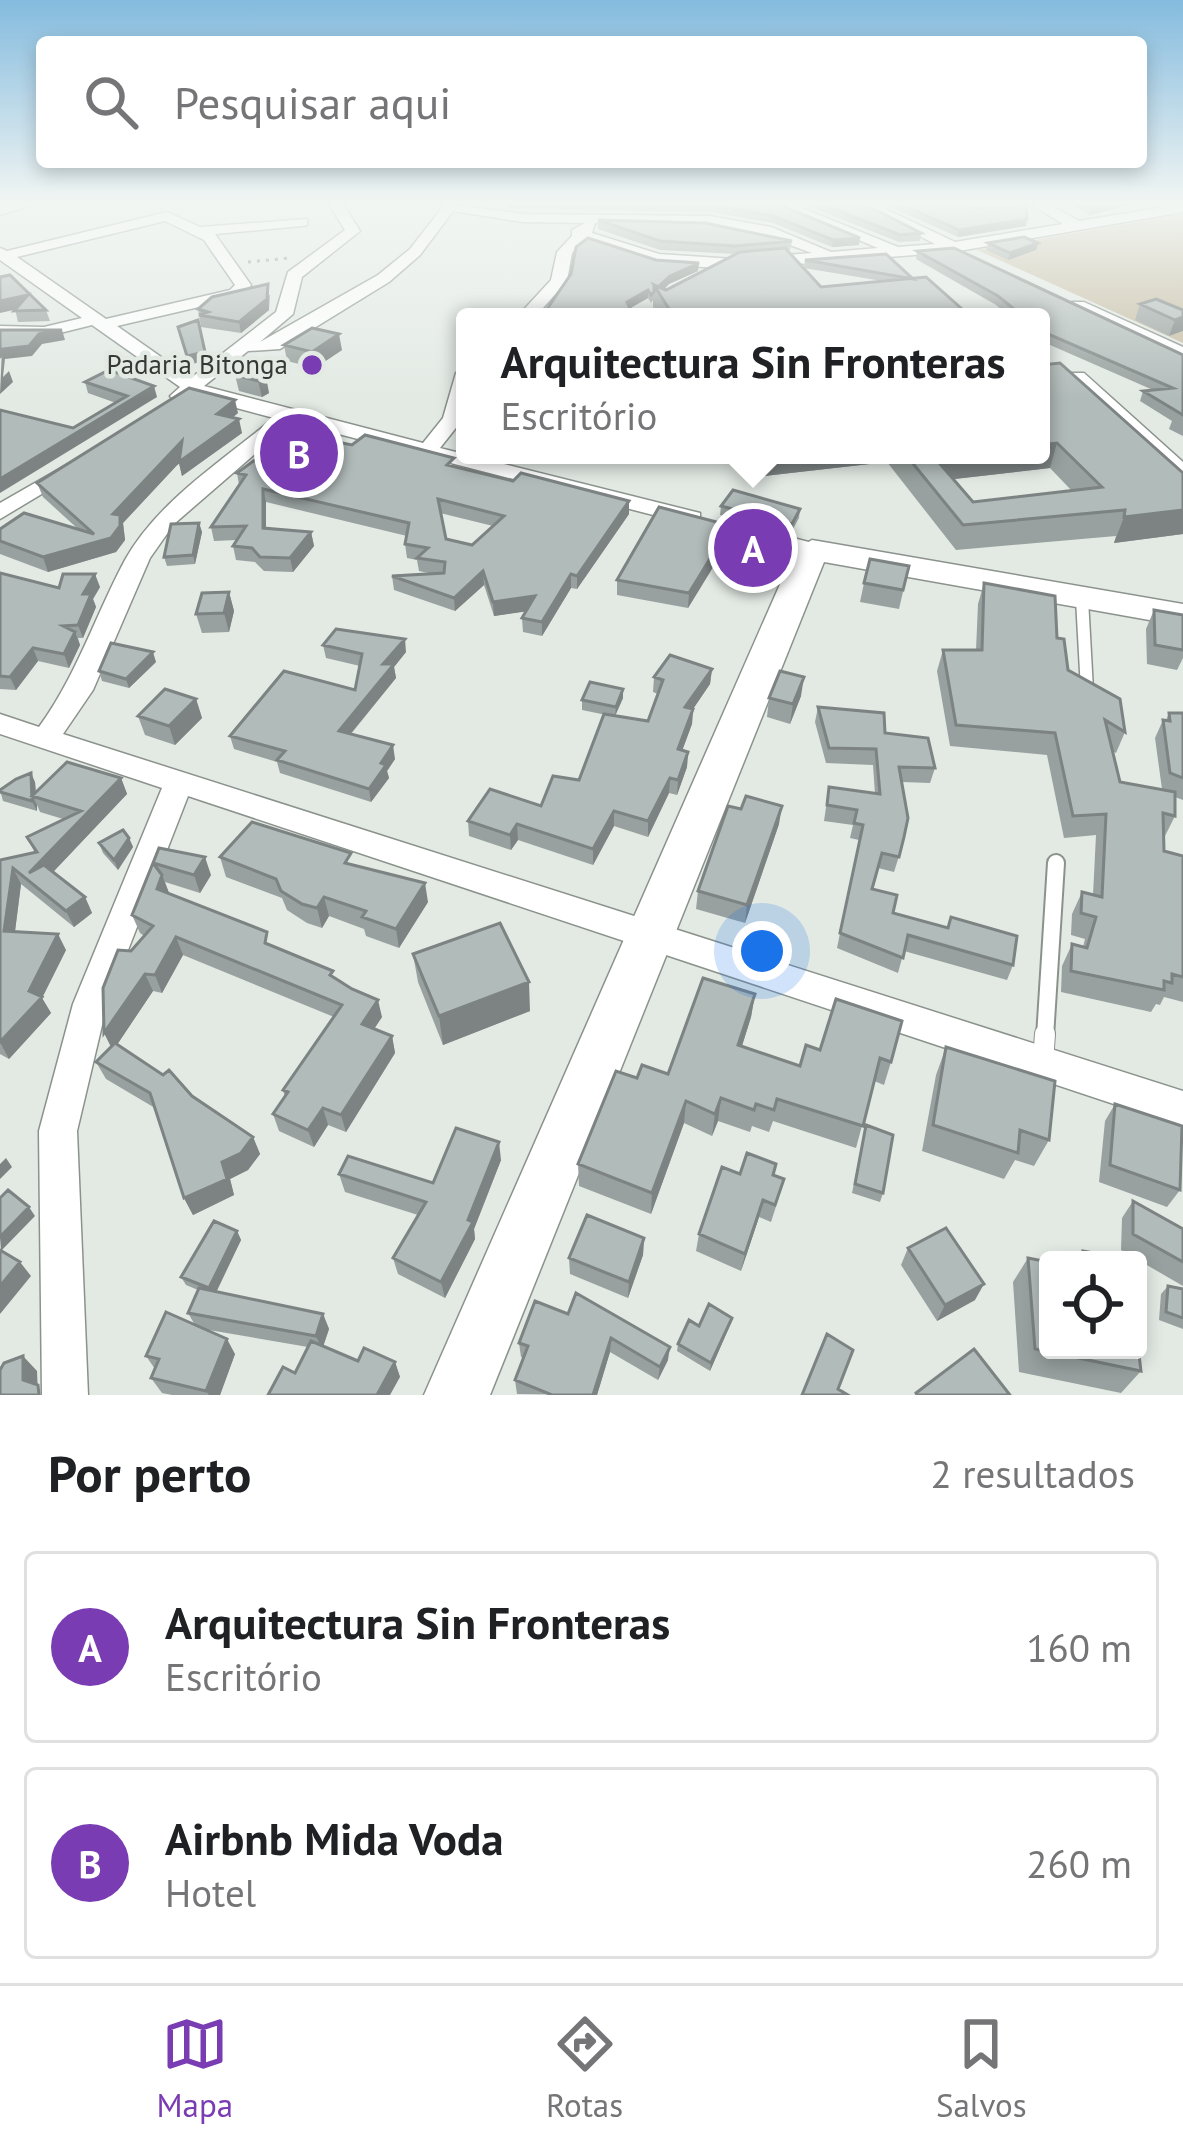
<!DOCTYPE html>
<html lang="pt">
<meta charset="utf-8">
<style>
:root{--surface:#fff;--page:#f6f6f6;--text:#202124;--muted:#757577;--line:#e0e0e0;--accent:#793cb2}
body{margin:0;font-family:"PT Sans",sans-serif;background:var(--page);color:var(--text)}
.controls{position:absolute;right:36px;bottom:36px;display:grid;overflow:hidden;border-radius:12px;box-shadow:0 6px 18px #0003}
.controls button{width:108px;height:108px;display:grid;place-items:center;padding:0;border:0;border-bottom:3px solid var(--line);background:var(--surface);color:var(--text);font:60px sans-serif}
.you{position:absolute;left:762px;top:951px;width:42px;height:42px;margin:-30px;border:9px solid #fff;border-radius:50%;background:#1a73e8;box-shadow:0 0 0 18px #1a73e833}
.badge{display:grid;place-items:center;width:78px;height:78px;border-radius:50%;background:var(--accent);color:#fff;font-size:39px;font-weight:700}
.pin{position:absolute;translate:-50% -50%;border:6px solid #fff;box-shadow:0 3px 12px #0006}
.popup{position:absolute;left:456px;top:308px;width:594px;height:156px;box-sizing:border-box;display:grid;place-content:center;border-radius:12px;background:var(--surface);filter:drop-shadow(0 3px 9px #0005);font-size:39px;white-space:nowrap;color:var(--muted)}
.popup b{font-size:45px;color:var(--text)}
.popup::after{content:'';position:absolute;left:50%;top:100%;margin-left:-24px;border:24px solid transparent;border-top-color:var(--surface)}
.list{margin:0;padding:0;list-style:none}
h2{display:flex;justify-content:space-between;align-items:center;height:156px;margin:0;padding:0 48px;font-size:51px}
h2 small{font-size:39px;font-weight:400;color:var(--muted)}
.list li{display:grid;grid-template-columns:78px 1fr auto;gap:36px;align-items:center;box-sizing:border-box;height:192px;margin:0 24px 24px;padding:0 24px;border:3px solid var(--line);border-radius:12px}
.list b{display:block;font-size:45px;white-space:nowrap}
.list p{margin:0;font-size:39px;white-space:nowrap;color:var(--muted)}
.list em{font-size:39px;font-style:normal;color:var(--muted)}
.icon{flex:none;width:66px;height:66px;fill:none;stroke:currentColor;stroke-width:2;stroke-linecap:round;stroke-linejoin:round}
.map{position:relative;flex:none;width:1183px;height:1395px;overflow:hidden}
.search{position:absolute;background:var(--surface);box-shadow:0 6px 18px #0003;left:36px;right:36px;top:36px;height:132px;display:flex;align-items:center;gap:30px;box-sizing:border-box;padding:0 42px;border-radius:12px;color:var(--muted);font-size:45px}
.sheet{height:588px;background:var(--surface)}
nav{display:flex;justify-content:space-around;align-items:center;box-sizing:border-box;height:168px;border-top:3px solid var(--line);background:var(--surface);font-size:33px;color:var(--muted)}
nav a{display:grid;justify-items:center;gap:6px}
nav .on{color:var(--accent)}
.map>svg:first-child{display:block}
</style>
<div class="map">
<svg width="1183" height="1395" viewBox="0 0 1183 1395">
<rect width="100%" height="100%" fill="#e3eae4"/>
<path fill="#c6bba1" d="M1183 214V329L1171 335 1183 331V343L977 250Z"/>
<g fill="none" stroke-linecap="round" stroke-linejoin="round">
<defs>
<path id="lane-far2" d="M1082 599 1087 690"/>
<path id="lane-far1" d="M1045 1037 1056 863"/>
<path id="lane" d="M1043 1061 1045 1034"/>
<path id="street" d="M13 204H36L0 215V207Z
M329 204H343L360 231 302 277 293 314 260 342 378 275 410 249 445 204 523 214 710 216 771 227 831 252 878 248 773 204H792L898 247 935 244 857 204H875L955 242 1063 224 1031 204H1048L1079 221 1183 204V212L953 252 734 269 657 264 585 240 572 253 567 281 535 317H517L551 280 557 252 572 236V230L585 223 523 222 453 211 420 255 389 282 280 349 248 351 204 386 423 443 443 418 456 373 465 367 463 419 440 448 700 513V523L692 525 292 422 174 524 150 558 93 690 63 734 1183 1091V1127L188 796 107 1004 77 1131 88 1395H42L39 1131 73 1004 162 788 0 734V714L39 727C77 675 95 616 125 560 158 501 223 460 274 418L192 396 173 400 170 396 180 387 92 325 44 337 0 336V326L44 327 82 318 0 260V248L7 251 167 212 200 227 307 219V225L302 226 215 234 251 285 242 297 117 326 191 378 276 312 288 272 345 230ZM165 221 204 240 235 285 230 290 106 319 17 257ZM595 223C679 224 733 222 812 253L734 259 659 254 592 233Z
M1072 302H1084L1183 347V359L1072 310Z
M1070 373H1084L1183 462V479L1176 477 1070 381Z
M68 464 79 470 75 474 0 519V503Z
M740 524 820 545 824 550 812 557 732 536V526Z"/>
<path id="secondary" d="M812 540 1183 604V626L824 562 490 1395H424L795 550Z"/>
</defs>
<use href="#lane-far2" stroke="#8b928c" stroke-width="15"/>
<use href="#lane-far1" stroke="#8b928c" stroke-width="20"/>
<use href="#lane" stroke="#8b928c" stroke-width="22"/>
<use href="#street" stroke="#8b928c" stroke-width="3"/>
<use href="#secondary" stroke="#8b928c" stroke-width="3"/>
<path stroke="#888c88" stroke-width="3" stroke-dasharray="3 6" stroke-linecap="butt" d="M248 262 290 258"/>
<use href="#lane-far2" stroke="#fff" stroke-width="12"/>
<use href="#lane-far1" stroke="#fff" stroke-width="16"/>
<use href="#lane" stroke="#fff" stroke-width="20"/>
<use href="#street" fill="#fff" fill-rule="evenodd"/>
<use href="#secondary" fill="#fff" fill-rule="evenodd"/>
</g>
<path fill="#98a19f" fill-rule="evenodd" d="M505 204H778L859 245 832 247 773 223 711 212 509 208Z
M803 204H864L921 233 920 241 899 242Z
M884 204H963L1026 226 958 237Z
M1071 204H1135L1089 215Z
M598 220 792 241 790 250H787L821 287 882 281 804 268 805 260 912 278 971 317H659L653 307V300L651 303 648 298 630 308 547 309 656 260 698 271 669 284 664 289 666 290 735 254 660 250 598 229Z
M988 243H1038L1036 250 1008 260 986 250Z
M917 251 1183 355V436L1169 429 1172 421 1140 401 1143 391 1153 390 1041 341V317H1010L996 305 916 259Z
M0 277 46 310 50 321 18 322 15 309Z
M270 295 269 310 241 333 201 327 198 309Z
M1140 304 1183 310 1169 336 1135 320Z
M284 345 342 350 315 368 287 361Z
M256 362 269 393 262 397 239 391 235 375Z
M1041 365 1183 473V534L1114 543 1116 536 956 550 887 462 747 478 733 455H1041ZM1050 468 1072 491 973 502 953 479Z
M85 382 157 397 73 428 116 403 88 393Z
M238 413 232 418 242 433 182 476 179 463 123 523 125 540 116 552 48 572 0 554V529H78L43 497 37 483Z
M465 413V434H459L458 424Z
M455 467 513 481 629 501V514L577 589 571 588 542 636 523 632 522 618 526 611 494 616 484 585 455 611 394 590 392 576 434 574 419 571 417 560 407 558 405 544 407 536 266 502V528L311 532 314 546 293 572 264 571 255 562 236 560 233 546 237 540 214 541 211 527 239 485 237 473ZM440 513 493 526 472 545 446 539Z
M721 506 800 509 799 518 791 533 720 515Z
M659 507 774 537 772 551 735 556 734 563 718 559 688 608 617 595V580Z
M199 523 202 532 195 564 167 566 164 557Z
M909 566 899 609 860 602 864 583Z
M0 573 59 588 100 587 93 599 96 607 83 638H78L80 645 69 668 38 661 16 690 0 689Z
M984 583 1057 638 1068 670 1125 732 1116 753 1112 751 1120 782 1162 789 1155 738 1163 720H1166L1169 713H1183V800L1175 797V816L1164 838V851L1183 856V1002L1164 997 1160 1005 1156 1004 1151 1012 1061 992 1062 966 1072 944 1083 947 1085 939 1071 935 1072 914 1082 892 1093 895 1096 835 1064 838 1047 755 950 746 937 671 943 650H976L978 604Z
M229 592 234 611 229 632 202 633 196 614Z
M1154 610 1183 615V658L1177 670 1147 664 1146 629Z
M323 645 406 652 394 667 396 678 351 734 395 759 387 771 389 778 371 802 280 773 277 762 234 749 230 736 355 690 360 666 326 658Z
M156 662 129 688 102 681 99 671Z
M712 669 710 684 693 709 692 724 682 750 688 752 687 767 677 795 669 793 648 837 614 826 593 865 518 840 511 850 469 836 468 821 541 806 579 780 611 716 582 710V700L623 698 615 716 648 721 658 694 653 692 654 677Z
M801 696 790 724 767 717 769 698Z
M196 699 202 718 175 745 145 735 138 716Z
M818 707 885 733 935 768 930 783 902 782 900 853 894 872 878 868 872 889 893 913 947 928 951 917 1013 965 1007 980 904 951 898 973 837 948 859 840 850 838 853 825 824 821 829 787 875 794 873 765 826 763 815 722Z
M121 778 127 794 53 872 85 897 92 913 74 927 21 884 15 931 66 950 42 998 51 1013 9 1059 0 1054V860L35 853 27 837 63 819 40 812 37 805V811L3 801 0 790 35 782 36 793Z
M779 824 745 923 696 909 698 891Z
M129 838 133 847 118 870 103 853 99 843Z
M159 848 211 875 200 893 165 882 169 893 335 979 382 1017 374 1029 392 1036 395 1053 346 1132 328 1125 314 1147 279 1131 273 1114 285 1097 283 1090 334 1017 183 955 162 993 153 991 117 1044 253 1137 260 1154 248 1170 230 1179 234 1195 193 1215 184 1198 155 1108 106 1079 96 1062 111 1047 131 951 144 936 140 933 132 915Z
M220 857 354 865 428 902 399 948 366 936 364 929 329 916 322 928 307 923 287 910 282 898 226 877Z
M413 954 530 1011 443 1045 418 982Z
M755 994 751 1017 742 1046 800 1066 820 1050 836 999 891 1062 884 1085 874 1081 856 1148 773 1121 769 1132 752 1126 750 1132 718 1121 712 1136 684 1123 651 1214 579 1186 578 1164 637 1078 668 1074Z
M946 1047 1049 1140 1034 1166 1015 1160 1004 1179 922 1151 936 1075Z
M1115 1104 1180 1190 1167 1207 1099 1182 1105 1121Z
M866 1125 883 1193 880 1202 852 1193Z
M501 1160 474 1229 475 1239 445 1298 398 1274 393 1258 418 1215 345 1192 339 1174 433 1183Z
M740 1174 773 1175 779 1197 771 1222 759 1217 741 1271 696 1251 699 1234Z
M1133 1201 1183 1229V1286L1121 1250 1122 1218Z
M237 1231 241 1240 216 1291 323 1314 329 1329 323 1346 358 1361 395 1362 400 1377 295 1373 308 1347 203 1329 235 1354 220 1395H172L162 1393 151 1378 155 1369 146 1356 195 1325 188 1313 198 1290 186 1285 181 1277Z
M644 1238 643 1255 628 1298 570 1274 569 1258Z
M908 1248 975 1300 937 1321 901 1265Z
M1028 1258 1141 1371 1121 1393 1019 1372 1013 1282Z
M1168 1286 1183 1288V1329L1159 1320 1161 1294Z
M535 1301 668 1360 658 1380 610 1352 597 1395 517 1394 515 1380 524 1358 521 1357 519 1343Z
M732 1318 730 1325 710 1371 677 1351 678 1344 699 1326Z"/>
<path fill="#7c8382" d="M1101 204H1135L1089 215 1091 206Z
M1027 219 1026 226 958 237 959 230Z
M860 238 859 245 832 247 833 240Z
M1038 243 1036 250 1008 260 1010 253Z
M699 263 698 271 669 284 659 294 656 289 670 276Z
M268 284 269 310 241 333 239 322Z
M648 290V298L627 310V302Z
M28 295 32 306 0 313V301Z
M1183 317V331L1169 336 1175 320Z
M62 330 65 340 42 344 32 356 5 359 3 377 9 371 13 382 0 394 2 349 39 334Z
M339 334 342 350 315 368 312 352Z
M205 352 207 360 189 365 187 356Z
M266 376 269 393 262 397 258 381Z
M154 386 157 397 0 493V479Z
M235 400 238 413 221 427 217 414Z
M239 419 242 433 182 476 179 463 123 523 125 540 116 552 48 572 43 557 111 538 113 514 182 441Z
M1057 443 1050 468 929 482 935 458 957 455H1041V445Z
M749 455H888L887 462 747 478Z
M263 489 266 502V541L263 528Z
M629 501V514L577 589V576Z
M1183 510V534L1114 543 1124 517Z
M199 523 202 532 195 564 193 555Z
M311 532 314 546 293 572 290 558Z
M774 537 772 551 735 556 736 541Z
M719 544 718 559 688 608 689 593Z
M483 571 484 585 455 611 454 598Z
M95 574 100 587 93 599 96 607 83 638 78 625 83 594Z
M571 574V588L542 636V622Z
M229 592 234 611 229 632 224 613Z
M535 596 536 610 494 616 493 602Z
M75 632 80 645 69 668 64 654Z
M405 639 406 652 394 667 396 678 342 744 339 731 383 664Z
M33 648 38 661 16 690 10 677Z
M153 652 156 662 129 688 126 679Z
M712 669 710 684 693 709 692 724 677 765 685 707Z
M804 677 801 696 790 724 793 704Z
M623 689V698L615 716 616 707Z
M196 699 202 718 175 745 169 726Z
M393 745 395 759 387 771 389 778 371 802 369 789 381 763Z
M688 752 687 767 677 795 678 780Z
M31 773 35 782 36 797 32 796 37 805V811L32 801Z
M121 778 127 794 37 889 29 873Z
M670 778 669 793 648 837V821Z
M782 806 779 824 745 923 747 905Z
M614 811V826L593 865V849Z
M517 824 518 840 511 850 510 835Z
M129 838 133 847 118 870 114 860Z
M205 857 211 875 200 893 194 875Z
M13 868 21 884 13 947 4 931Z
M162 875 169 893 157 889Z
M425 883 428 902 399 948 396 929Z
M85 897 92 913 74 927 66 911Z
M324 897 329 916 322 928 317 908Z
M58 934 66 950 42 998 51 1013 9 1059 0 1042Z
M176 937 183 955 162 993 155 975Z
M145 974 153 991 113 1051 104 1033Z
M529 982 530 1011 443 1045 439 1016Z
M755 994 751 1017 735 1068 738 1045Z
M378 1000 382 1017 366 1041 362 1024Z
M392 1036 395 1053 346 1132 341 1115Z
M721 1098 718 1121 712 1136 715 1114Z
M686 1101 684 1123 651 1214 652 1193Z
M323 1108 328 1125 314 1147 308 1130Z
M253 1137 260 1154 248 1170 230 1179 234 1195 193 1215 184 1198 222 1162Z
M499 1142 501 1160 474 1229 475 1239 445 1298 441 1282Z
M6 1158 12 1167 0 1179V1164Z
M763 1200 759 1217 741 1271 745 1254Z
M29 1207 35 1216 1 1251 0 1237Z
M237 1231 241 1240 214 1297 209 1288Z
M644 1238 643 1255 628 1298 629 1282Z
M20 1262 31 1276 0 1314V1286Z
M984 1284 975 1300 937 1321 945 1305Z
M323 1314 329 1329 322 1350 316 1336Z
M732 1318 730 1325 710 1371 711 1363Z
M611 1338 610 1352 597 1395H593Z
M227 1339 235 1354 220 1395H209L206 1391Z
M670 1347 668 1360 658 1380 660 1367Z
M23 1356 37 1371 38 1395 23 1380Z
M395 1362 400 1377 390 1395H377Z"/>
<path fill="#b1bbb9" stroke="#7c8382" stroke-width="3" fill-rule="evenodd" d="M665 204H778L860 238 833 240 773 216 711 205Z
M821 204H864L921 233 900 235Z
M901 204H963L976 208 1026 205 1027 219 959 230Z
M598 220 705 223 792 241 735 246 660 241Z
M1024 237 1038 243 1010 253 988 243Z
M588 238 656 260 699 263 670 276 658 287 654 285V292L651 295 648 290 627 302 634 317H524L530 313 547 309 571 274 576 247Z
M785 248 821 287 926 277 971 317H674L654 285 666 290 740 252Z
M954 248 1183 355V415L1143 391 1173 388 1041 331V317H1024L998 296 917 251Z
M886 254 913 279 805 260Z
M10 275 46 310 14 311 28 295 0 301V277Z
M268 284 267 299 239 322 199 315 208 312 198 309 212 297Z
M1156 299 1183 310V317L1175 320 1140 304Z
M198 320 205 352 187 356 178 327Z
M312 328 339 334 312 352 284 345Z
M0 330H62L39 334 29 346 2 349 0 358Z
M256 362 266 376 258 381 235 375Z
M1060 363 1183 473V510L1124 517 1125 510 963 525 906 455H957L935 458 973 502 1102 487 1057 443 1041 445V365Z
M109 370 154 386 0 479V410L73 428 127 396 85 382Z
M189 388 235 400 217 414 239 419 179 462 182 441 113 514 120 515V526L111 538 43 557 0 541V529L24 513 94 534 37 483Z
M292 433 352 445 365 435 454 458 447 465 513 481 521 473 629 501 577 576 571 574 542 622 522 618 535 596 493 602 483 571 454 598 392 576 444 573 445 562 417 558 428 548 405 544 409 523 263 489V528L311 532 290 558 260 557 252 548 233 546 246 526 211 527 246 475 237 473ZM438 499 504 516 472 545 446 539Z
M733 490 800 509 792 524 721 506Z
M659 507 774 537 736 541V548L719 544 689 593 617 580Z
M199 523 193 555 164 557 171 524Z
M870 559 909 566 903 590 864 583Z
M0 573 59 588 63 574H95L83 594H91L78 625 63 626 75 632 64 654 33 648 10 677 0 676Z
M984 583 1055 596 1057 638 1064 639 1068 670 1120 699 1125 732 1105 720 1120 782 1175 792V816L1163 813 1164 851 1183 856V977L1172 974V983L1164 981V990L1071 971 1072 944 1087 948 1096 917 1081 913 1082 892 1102 897 1106 814 1073 816 1055 733 956 725 943 650H982Z
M229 592 224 613 196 614 202 593Z
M1154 610 1183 615V650L1155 645Z
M336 629 405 639 383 664H394L339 731 393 745 381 763 386 765 369 789 277 760 285 751 230 736 284 671 355 690 362 654 323 645Z
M111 643 153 652 126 679 99 671Z
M670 655 712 669 685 707 693 709 678 749 688 752 678 780 670 778 648 821 614 811 593 849 517 824 510 835 468 821 490 789 541 806 553 776 579 780 604 714 648 721 663 680 654 677Z
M780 671 804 677 793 704 769 698Z
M590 682 623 689 616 707 582 700Z
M165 689 196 699 169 726 138 716Z
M818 707 884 713 885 733 928 738 935 768 899 767 908 818 904 837 899 857 882 853 872 889 897 895 893 913 948 928 951 917 1017 936 1013 965 908 935 903 958 840 933 863 825 854 823 857 810 827 805 829 787 880 794 876 749 829 748Z
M1169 713H1183V778L1170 773 1163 720 1170 721Z
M67 762 121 778 29 873 44 865 85 897 66 911 13 868 4 931 58 934 29 991 42 997 0 1042V860L37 852 27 837 81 811 32 796Z
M31 773 32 801 0 792V790L16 779Z
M746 796 782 806 747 905 698 891 728 806 741 809Z
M252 822 351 853 345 863 425 883 396 929 362 917 366 911 324 897 317 908 302 904 281 891 276 879 220 857Z
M123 830 129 838 114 860 99 843Z
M159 848 205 857 194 875 153 863Z
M153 863 162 875 157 889 267 932 265 943 333 971 330 975 352 989 378 1000 362 1024 392 1036 341 1115 323 1108 308 1130 273 1114 288 1092 283 1090 342 1005 176 937 155 975 145 974 104 1033 103 988 118 950 131 951 153 926 132 915Z
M500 923 529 982 439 1016 413 954Z
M703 978 755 994 738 1045 800 1066 806 1045 820 1050 836 999 902 1021 891 1062 880 1058 863 1126 777 1099 774 1110 756 1104 754 1110 721 1098 715 1114 686 1101 652 1193 578 1164 616 1071 637 1078 642 1065 668 1074Z
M115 1043 163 1075 169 1070 192 1096 253 1137 241 1153 222 1162 227 1179 184 1198 150 1093 96 1062Z
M946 1047 1055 1081 1049 1140 1020 1130 1018 1153 933 1125Z
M1115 1104 1182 1126 1180 1190 1110 1165Z
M866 1125 893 1135 883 1193 855 1184Z
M456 1128 499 1142 468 1220 473 1222 441 1282 393 1258 426 1202 339 1174 348 1156 433 1183Z
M747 1153 776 1164 773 1175 784 1179 775 1205 763 1200 745 1254 699 1234 722 1167 740 1174Z
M8 1190 29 1207 0 1237V1198Z
M1133 1201 1183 1229V1262L1133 1234Z
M587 1215 644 1238 629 1282 569 1258Z
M214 1221 237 1231 209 1288 181 1277Z
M946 1228 984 1284 945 1305 908 1248Z
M0 1250 20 1262 0 1286Z
M1083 1251 1126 1259V1260H1084Z
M1028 1258 1048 1262V1350H1138V1347L1141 1371 1035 1349Z
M1168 1286 1183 1289V1318L1166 1312Z
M199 1288 323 1314 316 1336 188 1313Z
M576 1293 670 1347 660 1367 611 1338 593 1395H552L515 1380 528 1346 519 1343 535 1301 568 1314Z
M709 1304 732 1318 711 1363 678 1344 689 1320 699 1326Z
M166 1312 227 1339 206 1391 151 1378 159 1359 146 1356Z
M827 1334 853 1350 838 1389 848 1395H802Z
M311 1341 358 1361 364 1348 395 1362 377 1395H268L283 1367 295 1373Z
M974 1349 1010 1395H917L916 1393Z
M23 1356V1380L38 1385 39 1395H0V1370L4 1363Z"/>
<linearGradient id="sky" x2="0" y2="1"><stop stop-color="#84bbde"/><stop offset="0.51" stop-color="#f2f6f3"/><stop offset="1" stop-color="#f2f6f3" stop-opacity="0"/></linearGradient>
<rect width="1183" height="399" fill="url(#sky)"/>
<circle fill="#793cb2" stroke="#e3eae4" stroke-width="4.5" cx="312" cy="365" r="12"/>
<g text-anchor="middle" stroke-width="9" stroke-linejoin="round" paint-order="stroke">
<g font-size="27" fill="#363836" stroke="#e3eae4" text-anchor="end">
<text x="288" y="374">Padaria Bitonga</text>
</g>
</g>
</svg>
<div class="controls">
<button><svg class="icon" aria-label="locate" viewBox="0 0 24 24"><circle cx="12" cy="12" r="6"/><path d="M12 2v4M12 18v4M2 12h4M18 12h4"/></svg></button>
</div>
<div class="you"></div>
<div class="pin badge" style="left:753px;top:548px">A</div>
<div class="popup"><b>Arquitectura Sin Fronteras</b>Escritório</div>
<div class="pin badge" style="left:299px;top:453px">B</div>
<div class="search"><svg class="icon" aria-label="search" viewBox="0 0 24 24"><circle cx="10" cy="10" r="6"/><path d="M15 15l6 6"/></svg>Pesquisar aqui</div>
</div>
<section class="sheet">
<h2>Por perto<small>2 resultados</small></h2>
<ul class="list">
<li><span class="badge">A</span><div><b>Arquitectura Sin Fronteras</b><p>Escritório</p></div><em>160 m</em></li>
<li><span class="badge">B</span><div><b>Airbnb Mida Voda</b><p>Hotel</p></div><em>260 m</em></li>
</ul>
</section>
<nav>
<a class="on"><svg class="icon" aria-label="map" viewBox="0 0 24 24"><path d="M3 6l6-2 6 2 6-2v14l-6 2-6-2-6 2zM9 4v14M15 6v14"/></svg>Mapa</a>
<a><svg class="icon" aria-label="directions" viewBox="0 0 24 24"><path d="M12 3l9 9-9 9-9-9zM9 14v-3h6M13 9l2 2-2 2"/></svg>Rotas</a>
<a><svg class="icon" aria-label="saved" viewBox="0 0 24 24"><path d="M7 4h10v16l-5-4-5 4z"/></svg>Salvos</a>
</nav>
